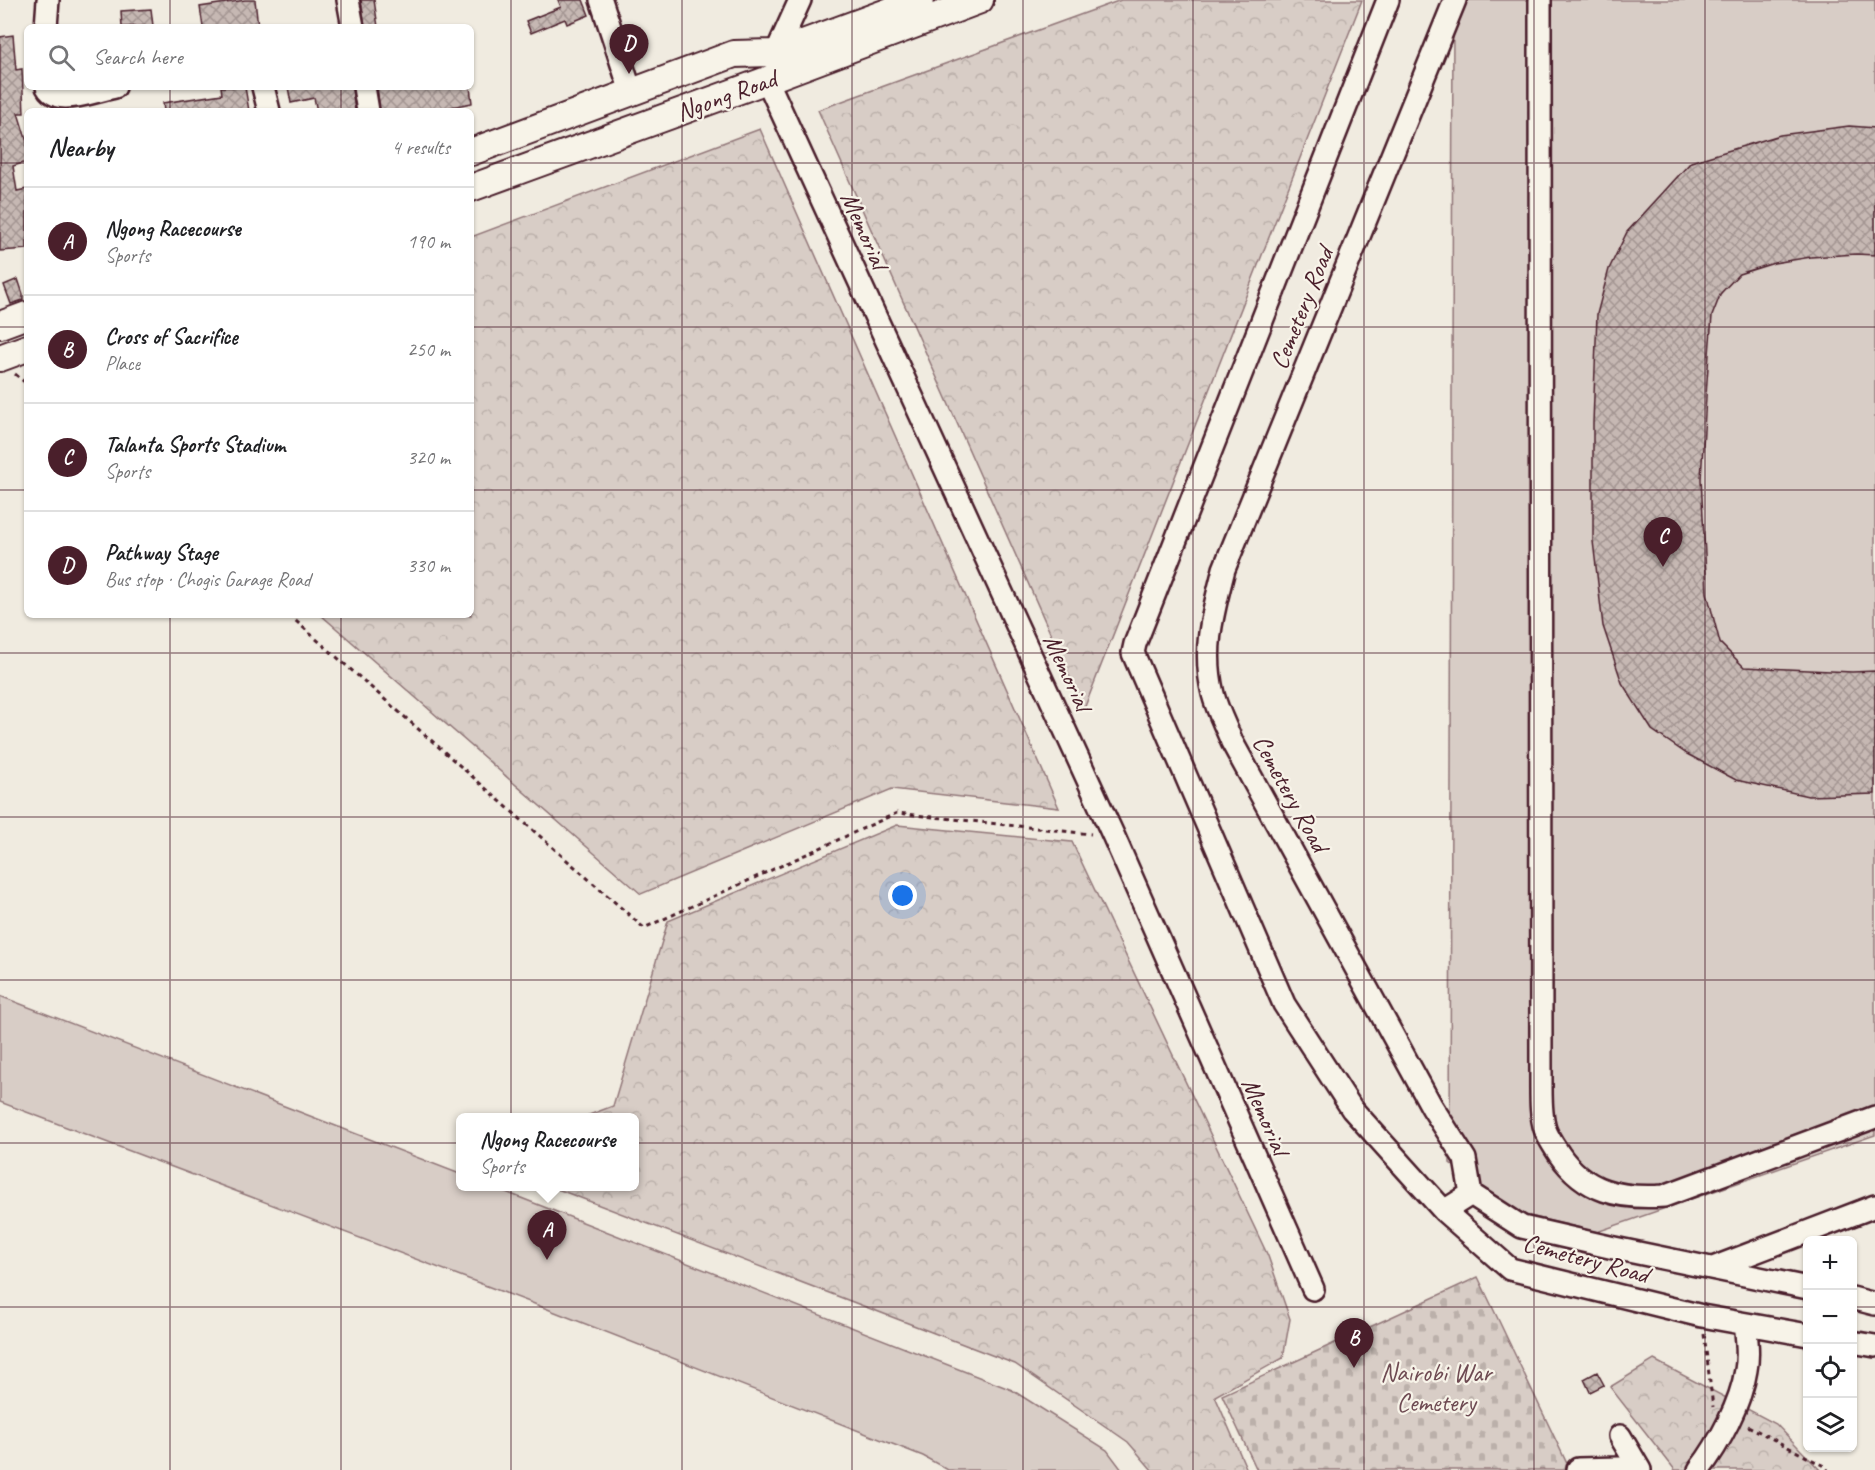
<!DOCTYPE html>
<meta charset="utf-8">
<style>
:root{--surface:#fff;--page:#f2f2f2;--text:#202124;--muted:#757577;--line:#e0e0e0;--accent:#4a1f2b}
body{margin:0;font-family:Caveat,sans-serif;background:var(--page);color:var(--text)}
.controls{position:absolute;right:18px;bottom:18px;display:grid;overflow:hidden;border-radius:9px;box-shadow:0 2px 4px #0004}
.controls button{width:54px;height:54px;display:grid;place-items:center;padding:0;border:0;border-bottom:2px solid var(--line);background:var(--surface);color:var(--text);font:30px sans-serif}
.you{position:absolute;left:903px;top:896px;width:21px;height:21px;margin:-15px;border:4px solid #fff;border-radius:50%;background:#1a73e8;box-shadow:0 0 0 9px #1a73e833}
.badge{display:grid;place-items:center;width:39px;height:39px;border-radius:50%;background:var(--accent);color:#fff;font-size:20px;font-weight:700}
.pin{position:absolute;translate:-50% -50px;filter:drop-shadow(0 2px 3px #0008)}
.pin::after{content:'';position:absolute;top:32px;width:21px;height:18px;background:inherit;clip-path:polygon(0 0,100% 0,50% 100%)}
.popup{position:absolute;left:456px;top:1113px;width:183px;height:78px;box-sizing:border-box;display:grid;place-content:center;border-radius:9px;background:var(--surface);filter:drop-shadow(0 2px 4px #0005);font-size:20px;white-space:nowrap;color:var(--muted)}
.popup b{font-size:22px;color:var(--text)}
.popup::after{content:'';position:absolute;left:50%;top:100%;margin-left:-12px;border:12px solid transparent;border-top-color:var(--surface)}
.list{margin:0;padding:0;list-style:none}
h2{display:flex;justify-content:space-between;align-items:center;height:78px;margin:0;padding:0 24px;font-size:26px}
h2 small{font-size:20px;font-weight:400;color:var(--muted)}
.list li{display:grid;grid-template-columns:39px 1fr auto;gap:18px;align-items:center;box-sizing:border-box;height:108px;padding:0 24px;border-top:2px solid var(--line)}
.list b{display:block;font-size:22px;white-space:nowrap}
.list p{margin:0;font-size:20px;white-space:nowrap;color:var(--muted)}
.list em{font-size:20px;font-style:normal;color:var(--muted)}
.icon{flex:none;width:33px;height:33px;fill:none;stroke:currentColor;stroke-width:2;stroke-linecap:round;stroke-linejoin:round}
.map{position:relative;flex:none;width:1875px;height:1470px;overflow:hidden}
.search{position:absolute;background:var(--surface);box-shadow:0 2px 4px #0004;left:24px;top:24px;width:450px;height:66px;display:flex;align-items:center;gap:15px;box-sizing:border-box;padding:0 21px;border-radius:9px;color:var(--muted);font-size:22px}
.panel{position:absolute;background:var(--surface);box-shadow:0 2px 4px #0004;left:24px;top:108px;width:450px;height:510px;border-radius:9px}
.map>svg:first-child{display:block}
</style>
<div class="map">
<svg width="1875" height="1470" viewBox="0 0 1875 1470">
<defs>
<pattern id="forest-crowns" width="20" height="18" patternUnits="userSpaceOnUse" patternTransform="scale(1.5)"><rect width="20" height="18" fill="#d8cdc6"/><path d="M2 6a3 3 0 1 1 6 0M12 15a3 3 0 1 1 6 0" fill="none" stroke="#bbb0aa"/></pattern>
<pattern id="cemetery-stones" width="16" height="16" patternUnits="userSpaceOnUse" patternTransform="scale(1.5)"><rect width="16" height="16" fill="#d8cdc6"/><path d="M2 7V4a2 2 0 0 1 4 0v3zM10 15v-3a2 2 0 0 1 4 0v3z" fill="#bbb0aa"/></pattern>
<pattern id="building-cross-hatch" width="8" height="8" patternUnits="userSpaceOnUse" patternTransform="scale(1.5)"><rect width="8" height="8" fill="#c6b8b3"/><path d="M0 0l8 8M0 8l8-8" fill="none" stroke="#a39592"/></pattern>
</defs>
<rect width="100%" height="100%" fill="#f0ebe0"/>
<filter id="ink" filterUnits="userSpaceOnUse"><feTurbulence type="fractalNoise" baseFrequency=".0167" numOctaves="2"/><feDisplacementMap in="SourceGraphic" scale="12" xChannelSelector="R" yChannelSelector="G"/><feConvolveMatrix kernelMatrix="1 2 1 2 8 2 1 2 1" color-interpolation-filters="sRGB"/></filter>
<g filter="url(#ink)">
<path fill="url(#forest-crowns)" stroke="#917678" stroke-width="1.5" d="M1121 0H1362L1084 709 818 110Z
M760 129 1059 808 892 789 641 894 321 615H471V237Z
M897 825 1072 842 1268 1256 1290 1319 1283 1358 1215 1396 1247 1470H1152L1128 1442 1015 1364 552 1187 634 1186V1118L584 1117 613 1106 668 921Z
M1654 1360 1776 1424 1820 1470H1675L1610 1387Z"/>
<path fill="url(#cemetery-stones)" stroke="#917678" stroke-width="1.5" d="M1478 1277 1570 1470H1257L1222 1395Z"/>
<path fill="#d8cdc6" stroke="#917678" stroke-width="1.5" d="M1453 0H1875V1135L1597 1232 1517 1213 1450 1163Z
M0 996 460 1174V1186L493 1187 1012 1390 1107 1450 1122 1470H948L923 1456 532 1303 0 1102Z"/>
<path fill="url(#building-cross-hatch)" stroke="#4a1f2b" stroke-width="1.5" d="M245 0H255L258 27H203L200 7Z
M361 0H374L378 27H365Z
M558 0H583L589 15 567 24 565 19 531 33 526 21 561 7Z
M151 9 153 26 122 27 121 11Z
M13 35 16 70 22 69 24 113H18L27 142V162L13 166 17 191 27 189V249L0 251V37Z
M221 87H245L249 111H164L163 103 222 94Z
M288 87H352L355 111H317L314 98 291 103Z
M377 87H470L472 103 431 111H380Z
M1849 126 1875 128V255L1856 254 1811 257 1774 263 1739 274 1721 293 1712 316 1707 380 1701 479 1707 593 1720 643 1744 667 1852 672 1875 671V794L1808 796 1736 780 1687 754 1652 730 1622 683 1603 626 1593 541V423L1597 314 1609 269 1627 232 1691 162 1780 135Z
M18 279 23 294V300L11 304 4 285Z
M1597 1372 1604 1385 1590 1392 1584 1379Z"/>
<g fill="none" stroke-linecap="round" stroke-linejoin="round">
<defs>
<path id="minor" d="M348 0 353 27
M601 0 631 92
M1388 0 1135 644 1133 653 1284 1004 1352 1109 1444 1211
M1455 0 1224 569C1213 613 1202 649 1213 694 1217 710 1226 727 1232 742L1432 1107 1465 1159 1471 1194 1444 1211 1510 1269 1702 1316 1808 1335
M1540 0 1541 1088C1541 1102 1541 1116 1545 1129 1548 1138 1554 1146 1559 1154 1585 1192 1620 1199 1664 1196L1875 1117
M46 27 48 0
M776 53 800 0
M767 80 1114 837 1313 1289
M47 87C49 91 53 94 58 96 71 100 101 90 115 87
M263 87 269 111
M364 87 368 111
M1471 1194 1522 1227 1614 1248 1808 1288
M1713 1268 1875 1206
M1852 1298 1875 1304
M1852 1342 1875 1346
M1620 1436 1640 1470
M1578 1469 1619 1468 1628 1470
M1699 1470C1719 1444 1741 1403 1746 1370 1749 1355 1747 1339 1745 1324"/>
<path id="major" d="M471 152 734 54 776 53 920 0
M471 188 767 80 980 0
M0 325 27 315
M0 358 27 348"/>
</defs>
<use href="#minor" stroke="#4a1f2b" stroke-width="26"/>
<use href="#major" stroke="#4a1f2b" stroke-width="30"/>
<path stroke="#4a1f2b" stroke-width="3" stroke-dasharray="4.5 4.5" stroke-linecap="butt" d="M15 374 27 384
M289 615 644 928 897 813 1091 834
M1704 1334 1713 1407
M1748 1426 1824 1466 1828 1470"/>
<use href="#minor" stroke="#f7f3e8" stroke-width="21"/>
<use href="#major" stroke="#f7f3e8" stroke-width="26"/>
</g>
</g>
<path fill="none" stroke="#4a1f2b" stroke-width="1.5" stroke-opacity="0.55" d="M170 0V27M341 0V27M511 0V1470M682 0V1470M852 0V1470M1023 0V1470M1193 0V1470M1364 0V1470M1534 0V1470M1705 0V1470M170 87V111M341 87V111M0 163H27M471 163H1875M0 327H27M471 327H1875M0 490H27M471 490H1875M170 615V1470M341 615V1470M0 653H1875M0 817H1875M0 980H1875M0 1143H1875M0 1307H1808M1852 1307H1875"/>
<g text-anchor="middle" stroke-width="4.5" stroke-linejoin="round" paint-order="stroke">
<g font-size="26" fill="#4a1f2b" stroke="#f7f3e8">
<text transform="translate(726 95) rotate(-20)" y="9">Ngong Road</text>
<text transform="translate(865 230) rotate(66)" y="9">Memorial</text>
<text transform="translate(1301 308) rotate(-68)" y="9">Cemetery Road</text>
<text transform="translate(1068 672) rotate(65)" y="9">Memorial</text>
<text transform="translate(1291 793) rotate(61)" y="9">Cemetery Road</text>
<text transform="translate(1266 1116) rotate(66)" y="9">Memorial</text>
<text transform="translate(1586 1258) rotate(15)" y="9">Cemetery Road</text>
</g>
<g font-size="26" fill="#6e4a52" stroke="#f7f3e8">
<text x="1436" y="1381">Nairobi War<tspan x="1436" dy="30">Cemetery</tspan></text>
</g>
</g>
</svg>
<div class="controls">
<button>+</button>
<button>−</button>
<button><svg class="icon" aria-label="locate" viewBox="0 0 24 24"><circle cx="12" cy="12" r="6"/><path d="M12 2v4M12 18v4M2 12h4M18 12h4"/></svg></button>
<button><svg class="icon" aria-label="layers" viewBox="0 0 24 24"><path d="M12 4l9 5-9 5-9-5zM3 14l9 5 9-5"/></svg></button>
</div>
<div class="you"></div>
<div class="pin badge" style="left:547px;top:1260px">A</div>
<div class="popup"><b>Ngong Racecourse</b>Sports</div>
<div class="pin badge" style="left:1354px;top:1368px">B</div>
<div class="pin badge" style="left:1663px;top:567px">C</div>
<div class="pin badge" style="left:629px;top:74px">D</div>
<div class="search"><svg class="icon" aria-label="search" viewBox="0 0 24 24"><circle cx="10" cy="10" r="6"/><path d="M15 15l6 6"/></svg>Search here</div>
<section class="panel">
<h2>Nearby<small>4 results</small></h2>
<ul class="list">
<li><span class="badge">A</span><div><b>Ngong Racecourse</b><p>Sports</p></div><em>190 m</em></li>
<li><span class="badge">B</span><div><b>Cross of Sacrifice</b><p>Place</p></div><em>250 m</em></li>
<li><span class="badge">C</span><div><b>Talanta Sports Stadium</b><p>Sports</p></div><em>320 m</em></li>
<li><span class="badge">D</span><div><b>Pathway Stage</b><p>Bus stop · Chogis Garage Road</p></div><em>330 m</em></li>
</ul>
</section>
</div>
